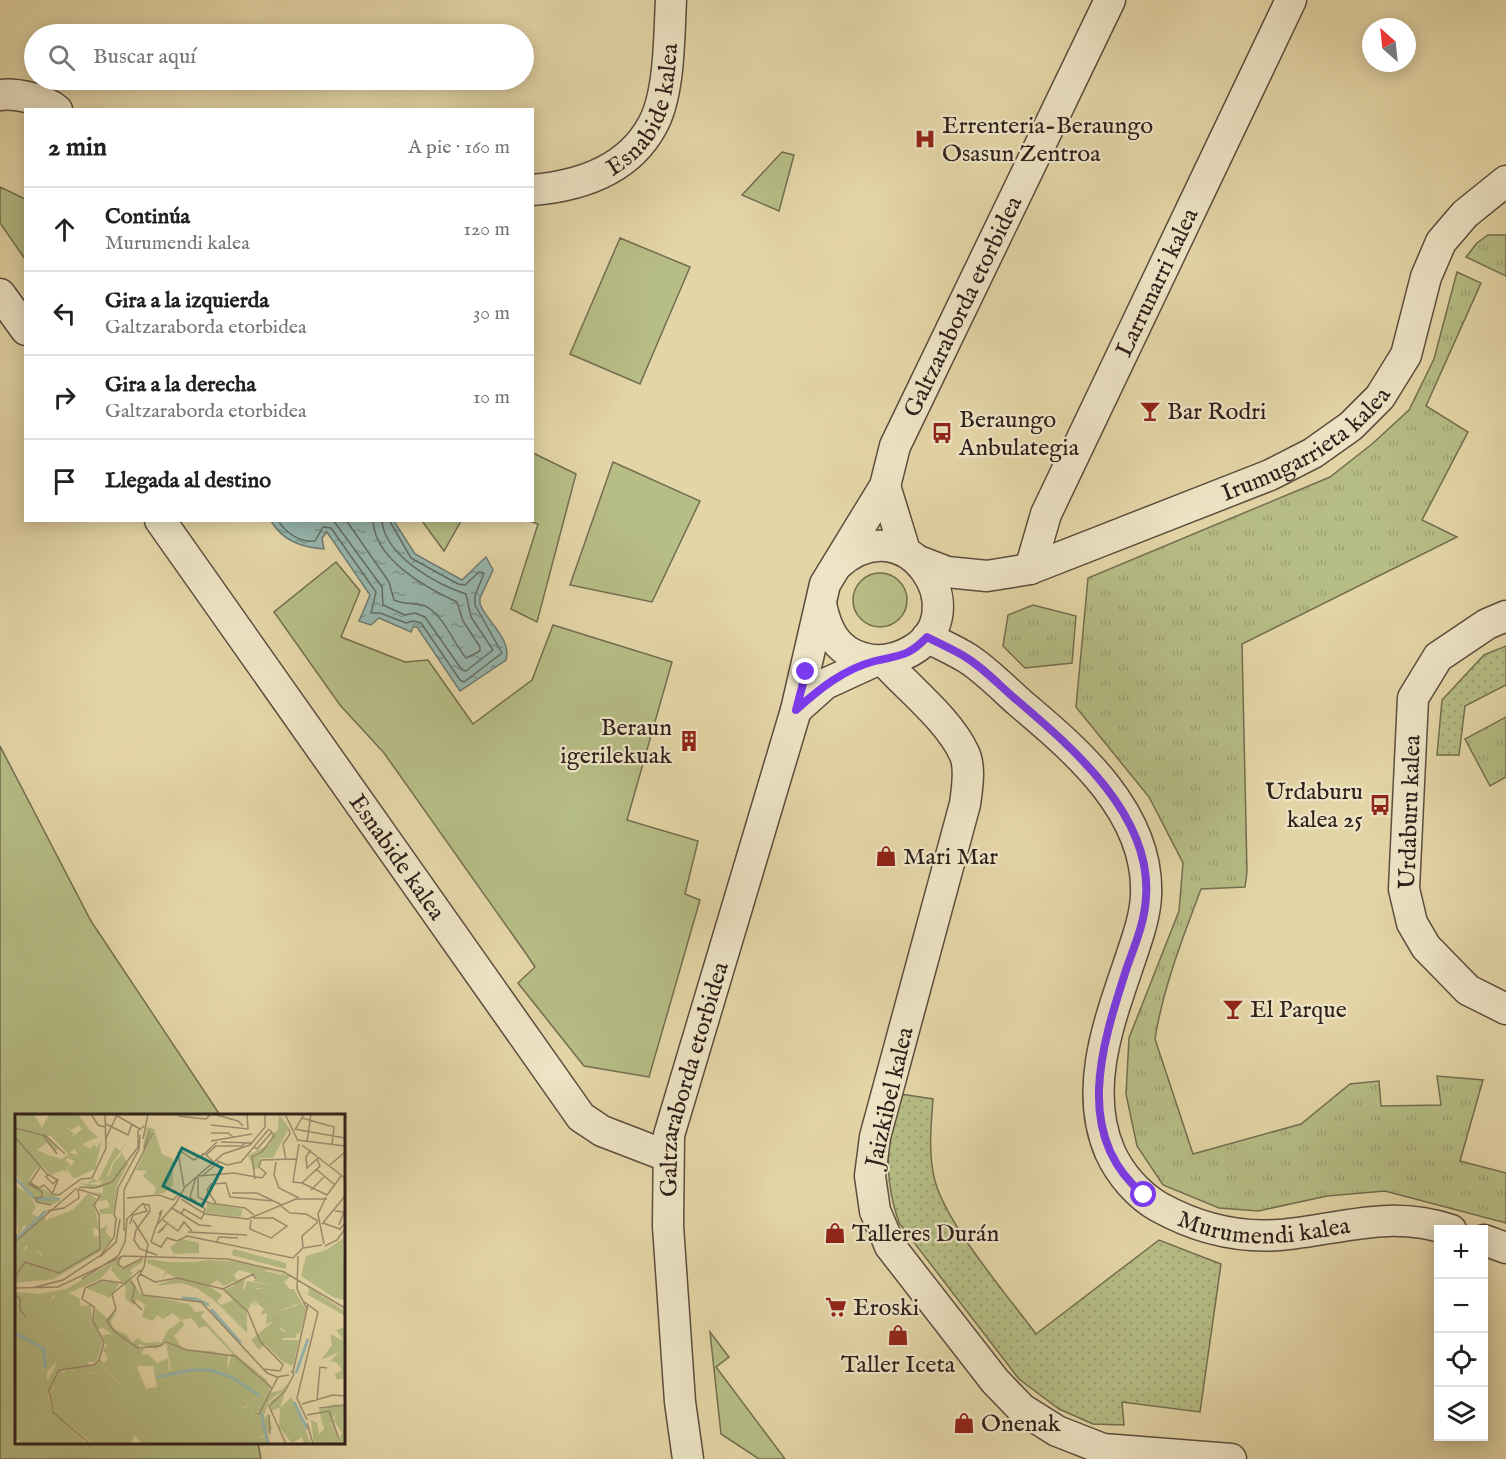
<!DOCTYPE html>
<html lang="es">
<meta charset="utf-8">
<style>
:root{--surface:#fff;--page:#f2f2f2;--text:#222;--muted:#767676;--line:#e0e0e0}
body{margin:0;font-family:"IM FELL English",serif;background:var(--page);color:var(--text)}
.controls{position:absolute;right:18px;bottom:18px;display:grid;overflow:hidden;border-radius:0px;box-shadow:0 3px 15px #0003}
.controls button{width:54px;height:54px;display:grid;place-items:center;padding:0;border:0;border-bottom:2px solid var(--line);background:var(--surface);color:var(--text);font:30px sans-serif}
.compass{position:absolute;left:1362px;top:18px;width:54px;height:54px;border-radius:50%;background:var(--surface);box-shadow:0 3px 15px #0003;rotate:333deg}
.stop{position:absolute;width:18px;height:18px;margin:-14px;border:4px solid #7c3aed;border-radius:50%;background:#fff}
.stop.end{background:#7c3aed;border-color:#fff;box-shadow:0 2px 6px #0008}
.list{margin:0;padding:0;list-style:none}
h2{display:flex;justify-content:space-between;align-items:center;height:78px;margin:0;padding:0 24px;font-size:26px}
h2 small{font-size:20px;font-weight:400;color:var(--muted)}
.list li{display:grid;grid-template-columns:39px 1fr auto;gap:18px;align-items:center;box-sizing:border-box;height:84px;padding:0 24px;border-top:2px solid var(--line)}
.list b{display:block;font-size:22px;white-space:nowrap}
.list p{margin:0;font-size:20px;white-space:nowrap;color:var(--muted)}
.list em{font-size:20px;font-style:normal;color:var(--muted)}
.icon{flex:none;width:33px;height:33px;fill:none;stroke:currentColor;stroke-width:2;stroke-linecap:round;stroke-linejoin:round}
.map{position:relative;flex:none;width:1506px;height:1459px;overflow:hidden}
.search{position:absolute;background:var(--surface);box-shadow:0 3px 15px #0003;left:24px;top:24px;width:510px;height:66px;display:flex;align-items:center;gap:15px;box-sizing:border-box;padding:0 21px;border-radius:33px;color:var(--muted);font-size:22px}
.panel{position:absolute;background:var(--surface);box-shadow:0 3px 15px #0003;left:24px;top:108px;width:510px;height:414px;border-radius:0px}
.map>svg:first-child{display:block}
</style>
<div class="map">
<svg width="1506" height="1459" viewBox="0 0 1506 1459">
<defs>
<pattern id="park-tufts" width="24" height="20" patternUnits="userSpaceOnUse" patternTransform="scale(1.5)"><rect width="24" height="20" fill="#b6bd85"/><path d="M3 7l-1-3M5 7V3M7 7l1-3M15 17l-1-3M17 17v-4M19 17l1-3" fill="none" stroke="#9da272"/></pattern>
<pattern id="garden-dots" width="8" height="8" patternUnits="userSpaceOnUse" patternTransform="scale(1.5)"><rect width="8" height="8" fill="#b6bd85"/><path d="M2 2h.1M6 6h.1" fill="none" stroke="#9da272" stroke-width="1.8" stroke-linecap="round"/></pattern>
<pattern id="water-ripples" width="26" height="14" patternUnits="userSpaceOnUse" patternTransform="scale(1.5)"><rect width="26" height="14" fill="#97b7af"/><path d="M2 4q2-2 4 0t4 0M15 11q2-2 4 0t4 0" fill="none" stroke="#7c948e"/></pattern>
</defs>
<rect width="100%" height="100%" fill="#e4d5a6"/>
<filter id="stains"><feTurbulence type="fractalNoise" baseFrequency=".00333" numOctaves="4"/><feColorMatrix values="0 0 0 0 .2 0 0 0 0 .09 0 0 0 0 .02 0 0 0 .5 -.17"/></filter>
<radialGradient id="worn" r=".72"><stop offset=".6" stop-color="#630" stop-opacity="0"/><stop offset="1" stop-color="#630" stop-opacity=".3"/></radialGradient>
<path fill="#b6bd85" stroke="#726e50" stroke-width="1.5" d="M782 152 794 155 779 211 742 195Z
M0 187 25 199V259L0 223Z
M620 238 690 267 640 384 570 354Z
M533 453 576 474 537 622 511 609 538 524 529 521 532 520Z
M613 462 700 501 652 602 570 585Z
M422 521H461L444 551Z
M336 562 360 591 341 637 405 662 428 660 473 724 532 680 553 625 672 662 627 820 698 841 685 894 700 900 649 1077 584 1066 518 983 535 967 527 955 384 753 340 705 274 612Z
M853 600a27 27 0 1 1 54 0a27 27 0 1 1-54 0Z
M0 746 91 921 220 1115 16 1116V1442L258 1443 261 1459H0Z
M710 1332 729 1357 716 1367 785 1459H759L721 1434Z"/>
<path fill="url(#park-tufts)" stroke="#726e50" stroke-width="1.5" d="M1488 235H1506V276L1466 257 1477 243Z
M1457 272 1481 283 1426 406 1468 432 1422 520 1457 537 1242 644 1247 871 1245 887 1201 889C1183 937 1163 988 1155 1039L1193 1154 1301 1124 1350 1084 1379 1081 1381 1106 1441 1105 1437 1076 1483 1080 1460 1161 1506 1173V1223L1385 1191 1327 1196 1258 1211 1219 1208 1163 1185 1137 1146 1126 1094 1129 1038 1179 911 1183 863 1149 797 1076 707 1088 578 1330 477 1372 444 1409 410 1434 359Z
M1033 605 1076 616 1072 663 1025 668 1003 646 1008 615Z
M1506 717V777L1490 786 1465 739Z"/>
<path fill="url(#garden-dots)" stroke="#726e50" stroke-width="1.5" d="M1506 646V685L1465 706 1459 755H1437L1442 700 1484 655Z
M894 1093 933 1099C931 1126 928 1154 935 1181 947 1225 1007 1295 1036 1334L1159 1240 1221 1264 1200 1412 1122 1402 1124 1425 1093 1424 1059 1409 1019 1379 899 1223C882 1173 889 1144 894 1093Z"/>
<path fill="url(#water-ripples)" stroke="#6d7b74" stroke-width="1.5" d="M271 521H394L415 554 462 580 486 557 493 570 480 598V604C487 622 512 639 506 660L460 691 417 627H413L411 632 379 618 371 625 359 621 370 595 327 532 322 538 324 549C301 547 283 541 271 521Z"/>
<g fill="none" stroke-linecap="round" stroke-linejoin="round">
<path stroke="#636c65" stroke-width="1.5" d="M278 520C285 533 301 543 315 541L323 527 331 528 376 592 371 613H380L406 623 413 621 421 623 460 680 464 682 502 653 475 605V596L484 573 479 572 465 585 458 584 411 558 389 520
M333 520 382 587 383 605 405 615 415 613 425 617 462 670 466 671 493 650 471 617 466 594C438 585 384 556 382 520
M346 520 389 582 394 600C405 605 414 602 425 606 443 614 454 644 466 658L480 651V647L463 621 457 602C426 588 374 559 373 520"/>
<defs>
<g id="street">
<path d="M0 95C17 93 44 99 57 110"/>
<path id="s1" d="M532 190C580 186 628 170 652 126 670 95 669 36 671 0"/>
<path d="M0 294 26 330"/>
<path d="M885 486 905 551"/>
<path id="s2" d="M160 520 581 1117 602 1131 667 1156"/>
<path id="s3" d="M921 562 947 572 987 576 1030 569 1270 475 1313 453 1351 426 1380 397 1406 355 1426 277 1441 242 1465 214 1506 181"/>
<path id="s4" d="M1030 569 1046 514 1291 0"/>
<path d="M821 604C826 629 836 651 863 658 880 663 895 660 911 651 978 614 907 501 837 565"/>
<path d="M1506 616 1487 624 1438 657 1413 698 1404 889 1412 923 1426 947 1468 990 1506 1009"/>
<path id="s5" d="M927 637C940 644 954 650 967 658 986 670 1003 688 1020 703 1077 751 1150 813 1146 896 1145 916 1138 936 1132 954 1111 1017 1082 1087 1110 1152 1120 1174 1138 1195 1159 1207 1197 1228 1236 1238 1279 1235 1340 1230 1388 1209 1451 1230"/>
<path d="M884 661C908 688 949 720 964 753 971 767 967 789 965 804L875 1137 870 1176 875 1211 890 1246 995 1381 1022 1409 1057 1431 1103 1449 1231 1459"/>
<path d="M796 710 825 684 875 661"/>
<path d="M1484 1240 1506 1248"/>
<path id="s6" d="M688 1459 680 1402 668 1226 669 1135 796 710 825 584 885 486 895 446 1110 0"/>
</g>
</defs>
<use href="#street" stroke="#5c4d3e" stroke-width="33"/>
<use href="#street" stroke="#ede4c5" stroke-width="30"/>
</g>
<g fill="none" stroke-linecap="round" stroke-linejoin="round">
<path stroke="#7c3aed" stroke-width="8" d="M806 672 796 710C819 689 844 669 875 661 900 655 908 657 927 637 940 644 955 650 967 658 986 670 1002 688 1019 702 1074 749 1152 816 1146 897 1145 921 1135 945 1127 967 1103 1042 1071 1135 1144 1195"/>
</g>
<defs>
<symbol id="hospital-bare" viewBox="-9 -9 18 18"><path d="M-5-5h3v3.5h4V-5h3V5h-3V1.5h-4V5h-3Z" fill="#8f2418" stroke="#ede4c5" stroke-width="2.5" paint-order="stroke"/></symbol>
<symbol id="bar-bare" viewBox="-9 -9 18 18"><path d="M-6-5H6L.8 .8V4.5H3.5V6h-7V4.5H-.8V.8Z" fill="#8f2418" stroke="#ede4c5" stroke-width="2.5" paint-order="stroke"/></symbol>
<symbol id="bus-bare" viewBox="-9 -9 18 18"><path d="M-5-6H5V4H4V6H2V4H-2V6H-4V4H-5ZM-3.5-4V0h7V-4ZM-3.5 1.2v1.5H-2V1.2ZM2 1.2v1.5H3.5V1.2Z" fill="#8f2418" stroke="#ede4c5" stroke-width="2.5" paint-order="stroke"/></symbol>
<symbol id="building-bare" viewBox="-9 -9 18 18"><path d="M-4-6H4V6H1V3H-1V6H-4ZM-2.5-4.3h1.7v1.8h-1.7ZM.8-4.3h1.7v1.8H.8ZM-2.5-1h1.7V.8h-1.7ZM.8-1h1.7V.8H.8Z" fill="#8f2418" stroke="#ede4c5" stroke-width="2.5" paint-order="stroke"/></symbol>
<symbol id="shop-bare" viewBox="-9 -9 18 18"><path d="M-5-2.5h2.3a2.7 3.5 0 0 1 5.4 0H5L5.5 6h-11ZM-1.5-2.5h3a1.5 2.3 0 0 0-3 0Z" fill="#8f2418" stroke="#ede4c5" stroke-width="2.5" paint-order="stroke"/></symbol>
<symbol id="supermarket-bare" viewBox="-9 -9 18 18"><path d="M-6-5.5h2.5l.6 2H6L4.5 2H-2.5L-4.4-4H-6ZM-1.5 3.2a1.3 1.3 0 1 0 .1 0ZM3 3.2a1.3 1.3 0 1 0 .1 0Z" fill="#8f2418" stroke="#ede4c5" stroke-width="2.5" paint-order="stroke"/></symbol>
</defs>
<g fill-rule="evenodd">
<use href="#hospital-bare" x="910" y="124" width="30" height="30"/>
<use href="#bar-bare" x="1135" y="396" width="30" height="30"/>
<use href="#bus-bare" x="927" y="418" width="30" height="30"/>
<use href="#building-bare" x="674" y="726" width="30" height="30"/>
<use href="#bus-bare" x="1365" y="790" width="30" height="30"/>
<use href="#shop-bare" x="871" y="841" width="30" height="30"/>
<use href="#bar-bare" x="1218" y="994" width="30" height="30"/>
<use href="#shop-bare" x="820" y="1218" width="30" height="30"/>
<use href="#supermarket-bare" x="821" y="1292" width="30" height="30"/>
<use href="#shop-bare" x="883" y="1320" width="30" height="30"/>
<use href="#shop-bare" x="949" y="1408" width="30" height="30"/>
</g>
<g text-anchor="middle" stroke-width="4.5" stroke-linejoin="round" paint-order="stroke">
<g font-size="24" fill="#2f201b" stroke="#ede4c5">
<text dy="8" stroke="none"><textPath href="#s1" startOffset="153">Esnabide kalea</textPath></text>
<text dy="8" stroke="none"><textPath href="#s4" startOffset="314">Larrunarri kalea</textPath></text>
<text dy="8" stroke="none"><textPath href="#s6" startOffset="1209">Galtzaraborda etorbidea</textPath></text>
<text dy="8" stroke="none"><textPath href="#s3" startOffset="416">Irumugarrieta kalea</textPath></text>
<text transform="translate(1409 812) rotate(-88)" y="8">Urdaburu kalea</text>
<text dy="8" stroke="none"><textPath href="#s2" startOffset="412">Esnabide kalea</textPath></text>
<text dy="8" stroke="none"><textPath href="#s6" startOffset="384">Galtzaraborda etorbidea</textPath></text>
<text transform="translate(889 1097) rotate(-77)" y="8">Jaizkibel kalea</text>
<text dy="8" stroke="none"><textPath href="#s5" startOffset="802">Murumendi kalea</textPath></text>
</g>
<g font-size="24" fill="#2f201b" stroke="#ede4c5" text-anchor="start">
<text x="942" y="133">Errenteria-Beraungo<tspan x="942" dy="28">Osasun Zentroa</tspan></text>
<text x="1167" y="419">Bar Rodri</text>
<text x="959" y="427">Beraungo<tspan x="959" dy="28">Anbulategia</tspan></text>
<text x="672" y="735" text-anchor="end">Beraun<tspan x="672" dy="28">igerilekuak</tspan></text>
<text x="1363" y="799" text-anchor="end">Urdaburu<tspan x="1363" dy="28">kalea 25</tspan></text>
<text x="903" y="864">Mari Mar</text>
<text x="1250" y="1017">El Parque</text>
<text x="852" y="1241">Talleres Durán</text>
<text x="853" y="1315">Eroski</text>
<text x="898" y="1372" text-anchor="middle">Taller Iceta</text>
<text x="981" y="1431">Onenak</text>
</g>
</g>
<g transform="translate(15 1114)">
<rect width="330" height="330" fill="#e4d5a6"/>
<path d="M3 0H19L27 14 34 0H50L53 4 48 11 62 22 57 21 61 33 55 39 64 41 66 50 53 44 50 46 56 51 51 53 53 58 48 56 36 61 30 55 37 48 33 41 47 45 53 40 36 22H32L43 34 40 38 32 29 22 36 20 56 14 67 41 82 44 87 37 91 21 89 0 59V14L31 22 0 13ZM132 13 139 15 147 40 158 45V71L149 79 139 80 141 74 128 62 132 57 121 56 139 19 127 37ZM75 17 83 23 67 30 75 35 80 30 82 36 78 40 64 35 66 24ZM107 39 113 50 102 71 98 100H85L84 96 95 93 92 85 87 87 98 50ZM0 72 13 79 21 93 3 121ZM80 94 84 116 78 113 79 123 85 122V115L93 111 91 118 97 125 88 136 38 165 0 169V140H11L8 137 15 132 28 143 24 128 39 109 78 101ZM167 125 184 129V139L159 140 155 133ZM103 145 106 155 98 151 85 165 54 179 64 184 66 192 76 191 77 205 88 226 81 248 45 246 32 257 33 292 72 330H30L17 313 0 304V220L8 236 28 252 34 236 27 214 62 227 51 211 50 217 27 210 28 204 41 200 36 196 40 180 34 187 19 186 0 178 24 180 51 175ZM194 146 214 149 216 156 227 152 267 161V166L271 167 260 172 237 167 242 165 239 160 224 156 219 161 222 166 230 164 228 175H279L291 196 285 219 275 221 265 213 284 189 257 200 250 192 248 179 238 186 242 193 237 188 232 198V219L199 186 183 175 167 169 140 172 161 164 152 159 156 151ZM202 166 209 172 219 167 220 171 210 176 218 186 207 191 202 188 207 181 193 172ZM293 173 330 197V202L288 178 294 180ZM146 189 174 190 180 198 190 197 180 208 176 204 166 206 158 199 148 205ZM260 206 268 226H284L278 252 268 248 250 230 244 236 236 226ZM330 213V264L322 266 320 260 327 256 321 248 315 247 324 238 306 246 317 231 315 220 329 227 321 216ZM93 220 110 223 120 242 133 240 142 249 153 244 154 258 140 263 138 252H122L123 248 122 253 109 256 106 262H113L108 272 90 256 92 249 102 247 87 236 92 232 87 221ZM151 228 171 236 197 237 213 242 212 257 195 256 194 250 186 254 166 252 156 257ZM219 243 254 270 256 274 245 281 228 270 215 258ZM52 256 84 260 98 274 89 292 80 286 34 283 43 262ZM270 278 265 294 276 283 278 286 296 330H289L287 323 277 329 264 313 265 294 255 297 256 287ZM239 289 246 296 240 299 248 308 253 299 257 315 243 325 236 320 226 295ZM328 298 330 325 327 330H299L296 306 302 309 304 320 309 315 311 318 314 308 324 325 327 319 319 307 321 299Z" fill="#b6bd85" fill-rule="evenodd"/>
<path d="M49 0H63L75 17 66 24 64 35 78 40 87 26 80 55 63 63 58 64 51 52 55 53 60 47 66 50 56 24 67 15 63 11 57 16 48 12 52 4ZM264 0 274 14 258 44H245L244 54 239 55 233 41 255 30 259 18 263 17ZM95 60H98L96 68 101 64 87 87H83L86 81 77 78 88 79V73L77 75 64 69 84 71ZM73 79 82 85 78 101 39 109 37 120 24 128 32 131V142L11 132 8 137 12 141 2 140 4 143 0 148V118L3 121 10 114 11 108 5 102 8 96 23 103 27 98 31 106 58 96ZM219 135 271 149V155L216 141ZM133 145 153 148H191L156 151 152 159 147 165 151 157 132 149ZM125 146 129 147 115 156 118 159 115 163 125 180 174 190 146 189 148 205 142 201 138 207 127 203 130 191 122 185 118 191 110 184 111 173 96 156 98 151 106 155ZM194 146 230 148 275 162 271 167 266 166 267 160 253 156 242 158 227 152 212 158 214 149ZM232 167 260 172 269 168 277 178 241 174 239 181 229 177ZM0 178 19 186 34 187 45 180 43 193 37 196 42 201 34 208 28 205 27 210 49 217 52 210 63 228 27 214 34 236 28 252 8 236 0 220ZM247 178 254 186 250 192 257 200 285 190 265 213 266 217 282 221 280 224H259L260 207 251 210 252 199 245 201 249 195 238 186ZM80 193 92 204 102 196 96 208 98 214 112 221 117 229 123 224 129 229 147 228 152 217 167 206 169 211 159 222 167 234 151 227 141 235 124 230V235H129L126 241 120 242 110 223 101 224 89 214 83 215 79 208ZM185 201 219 239 253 267 248 270 219 243 215 258 228 270 245 280 256 274 254 279 267 276 272 270 270 276 255 286 249 301 255 330H127L119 321 116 330H78L40 299 34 282 80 286 89 291 98 274 84 260 74 258 66 263 58 256 48 257 33 281 37 298 33 292 32 268 46 241H64L73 245V250L80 251 85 245 89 249 93 245 89 238 102 247 99 251 92 249 90 256 102 268 108 272 113 262 105 263 109 256 122 253 131 275 142 273 140 263 166 252 186 254 194 249 195 256 212 257 217 239 191 212 184 214 180 208ZM239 289 246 296 243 301 250 322 243 325 236 320V299L226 294ZM319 290 330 291V301L321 299 318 304 323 324 315 308 311 322 304 296ZM0 304 17 313 30 330H8L0 323Z" fill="#b6bd85" fill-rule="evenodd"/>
<path d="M115 25 97 49 91 66 72 70 78 65 83 67 100 33 105 37ZM329 124 328 133 330 186 318 183 286 162 291 142 311 136Z" fill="#b6bd85"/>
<path d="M22 36 33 41 37 48 30 55 26 51 20 56 18 42ZM192 89 227 95 226 103 191 99ZM84 167 105 168 95 184 71 174Z" fill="#b6bd85"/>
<path fill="none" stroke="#97b7af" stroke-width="3" d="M0 64 19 84M21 85H45M0 126 31 97M167 184 181 185 194 191M196 195 226 229M0 219 29 235 30 254M281 259 293 225M142 263 177 256H195L216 263 245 282M279 288 292 315M246 299 253 330"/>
<path fill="none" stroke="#9c8d6e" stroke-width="1.5" d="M76 0 83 11 90 13M99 0 125 15M198 0 223 7 228 12M270 0 283 27M163 2 191 5 196 0M287 4 319 13 317 30M91 10 113 21 117 10M196 11 233 15 232 0M0 14 31 22 50 40M279 15 330 24M280 16 289 0M196 19H213L218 23M28 21 42 40M0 23 32 60 43 66 37 80 44 81 66 65 77 64 91 34 90 0M91 24 102 1M128 25 133 0M282 26 330 32M196 27 237 20M206 28 237 29M292 28 296 0M284 30 278 68 287 69 305 52 302 45M287 31 330 64M239 33 242 35 257 18M129 34 135 17M164 36 179 46 185 42M296 36 291 43 292 54 303 44M163 38 169 73M188 39 186 43 202 28M200 46 212 51 226 48 254 15M271 46 268 30 275 20 274 15M198 47 191 41 201 32H227L231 28M261 48 259 61 264 74 284 84M315 51 330 38M26 52 14 70 27 78V83L20 84 22 88 36 91M301 55 320 71M33 60 31 63 38 70 42 66M184 62 219 59 247 64 251 59 244 53 246 46 281 45M187 62 204 48M181 63 175 83 190 95 189 100M183 63V83L194 89 230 94 239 101M240 65 237 43 247 38 259 22 255 16M15 69 24 74 29 71 37 79M287 69 312 81M64 73 80 74 97 68 123 33V17L129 12M296 76 309 63M217 79H242L267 91M312 81 327 61M112 84 144 81 158 86 162 82M166 85 190 100 233 105M201 89 192 76 196 70 211 69 215 83 259 87M266 92 275 99 291 100 303 107M157 94 184 111 196 112M32 97 49 94 64 84 63 75M135 97 121 116 119 126 125 135 142 141M320 97 329 98 324 111M166 100 169 95 186 105 189 100M112 105 127 90 134 91 135 97M233 105 281 85H312M102 106 99 101 103 74 124 35 125 21M118 106 133 130 129 153 122 165M148 106 163 117 169 108 177 117M236 106 235 115 256 124 272 112 258 104H238M308 109 325 115 330 109M115 110 118 101 132 97 128 89M307 110 330 82M142 111 147 96 144 101M149 114 143 119 152 110M109 117V76L138 19M173 118 232 121M0 128 62 74M136 128 146 133 152 124 162 127 172 122 278 144 288 134 307 131M136 128 141 112 161 89 170 73 208 40 235 31 250 13V0M201 129 204 123 223 124M309 130 303 100 311 83M310 132 322 126 330 115M288 134 287 122 303 108M106 142 103 150 108 154 128 144M283 142 282 175 292 195M85 143 101 128 105 105M126 156 97 180 101 195 92 207 99 217 123 234 145 232 151 228 172 236 220 242 257 274M125 160 140 168 162 164 208 175 233 198 245 227 268 251 265 257 248 255M0 163 10 148 44 159 85 135 84 101 79 91 85 82 63 75M122 164 128 181 186 188 252 259 262 263 274 261M67 165 103 142 110 128 112 104M116 167 120 173 117 186 127 196M0 174 43 173 108 142 213 145 269 158 330 194M17 174 48 166 86 141 99 123 101 105M208 175 238 160 241 165M0 181 5 184V196L11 203M288 187 303 198 282 284 292 306M278 258 293 190M302 286 305 253 312 254M287 290 318 281 330 282M304 294 330 291M240 299 244 300 263 263M254 301 255 320M292 301 314 297 324 325M292 309 298 330M75 330 38 298 34 276 44 256 79 251 84 246 89 228 78 207 79 193 67 185 70 174 87 166 108 169M271 330 254 292 270 277 279 260 276 257"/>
<path fill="#0f766e" fill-opacity="0.15" stroke="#0f766e" stroke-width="3" d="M167 34 207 54 187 92 148 72Z"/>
<rect width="330" height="330" fill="none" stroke="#2f201b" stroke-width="3"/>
</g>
<rect width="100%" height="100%" filter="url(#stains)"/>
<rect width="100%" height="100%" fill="url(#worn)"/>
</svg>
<div class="controls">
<button>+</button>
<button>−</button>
<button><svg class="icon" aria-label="locate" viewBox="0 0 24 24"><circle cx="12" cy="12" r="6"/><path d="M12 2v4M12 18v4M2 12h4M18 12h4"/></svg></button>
<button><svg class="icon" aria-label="layers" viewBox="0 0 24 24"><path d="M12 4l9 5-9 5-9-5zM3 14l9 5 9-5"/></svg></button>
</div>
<svg class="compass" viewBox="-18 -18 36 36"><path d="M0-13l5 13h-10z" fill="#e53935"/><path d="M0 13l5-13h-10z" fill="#767676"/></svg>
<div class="stop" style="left:1144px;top:1195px"></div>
<div class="stop end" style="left:806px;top:672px"></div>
<div class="search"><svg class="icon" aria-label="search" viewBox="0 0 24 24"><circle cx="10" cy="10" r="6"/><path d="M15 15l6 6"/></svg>Buscar aquí</div>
<section class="panel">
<h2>2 min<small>A pie · 160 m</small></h2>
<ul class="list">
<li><svg class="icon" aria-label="ahead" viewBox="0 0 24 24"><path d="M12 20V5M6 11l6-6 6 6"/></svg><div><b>Continúa</b><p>Murumendi kalea</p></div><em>120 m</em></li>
<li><svg class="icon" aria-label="left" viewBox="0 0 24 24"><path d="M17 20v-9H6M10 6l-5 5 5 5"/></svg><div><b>Gira a la izquierda</b><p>Galtzaraborda etorbidea</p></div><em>30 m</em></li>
<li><svg class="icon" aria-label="right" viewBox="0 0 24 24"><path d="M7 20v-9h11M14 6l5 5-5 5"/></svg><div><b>Gira a la derecha</b><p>Galtzaraborda etorbidea</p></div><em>10 m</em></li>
<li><svg class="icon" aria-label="arrive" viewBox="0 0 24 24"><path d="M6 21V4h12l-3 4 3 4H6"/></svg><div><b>Llegada al destino</b></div></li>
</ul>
</section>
</div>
